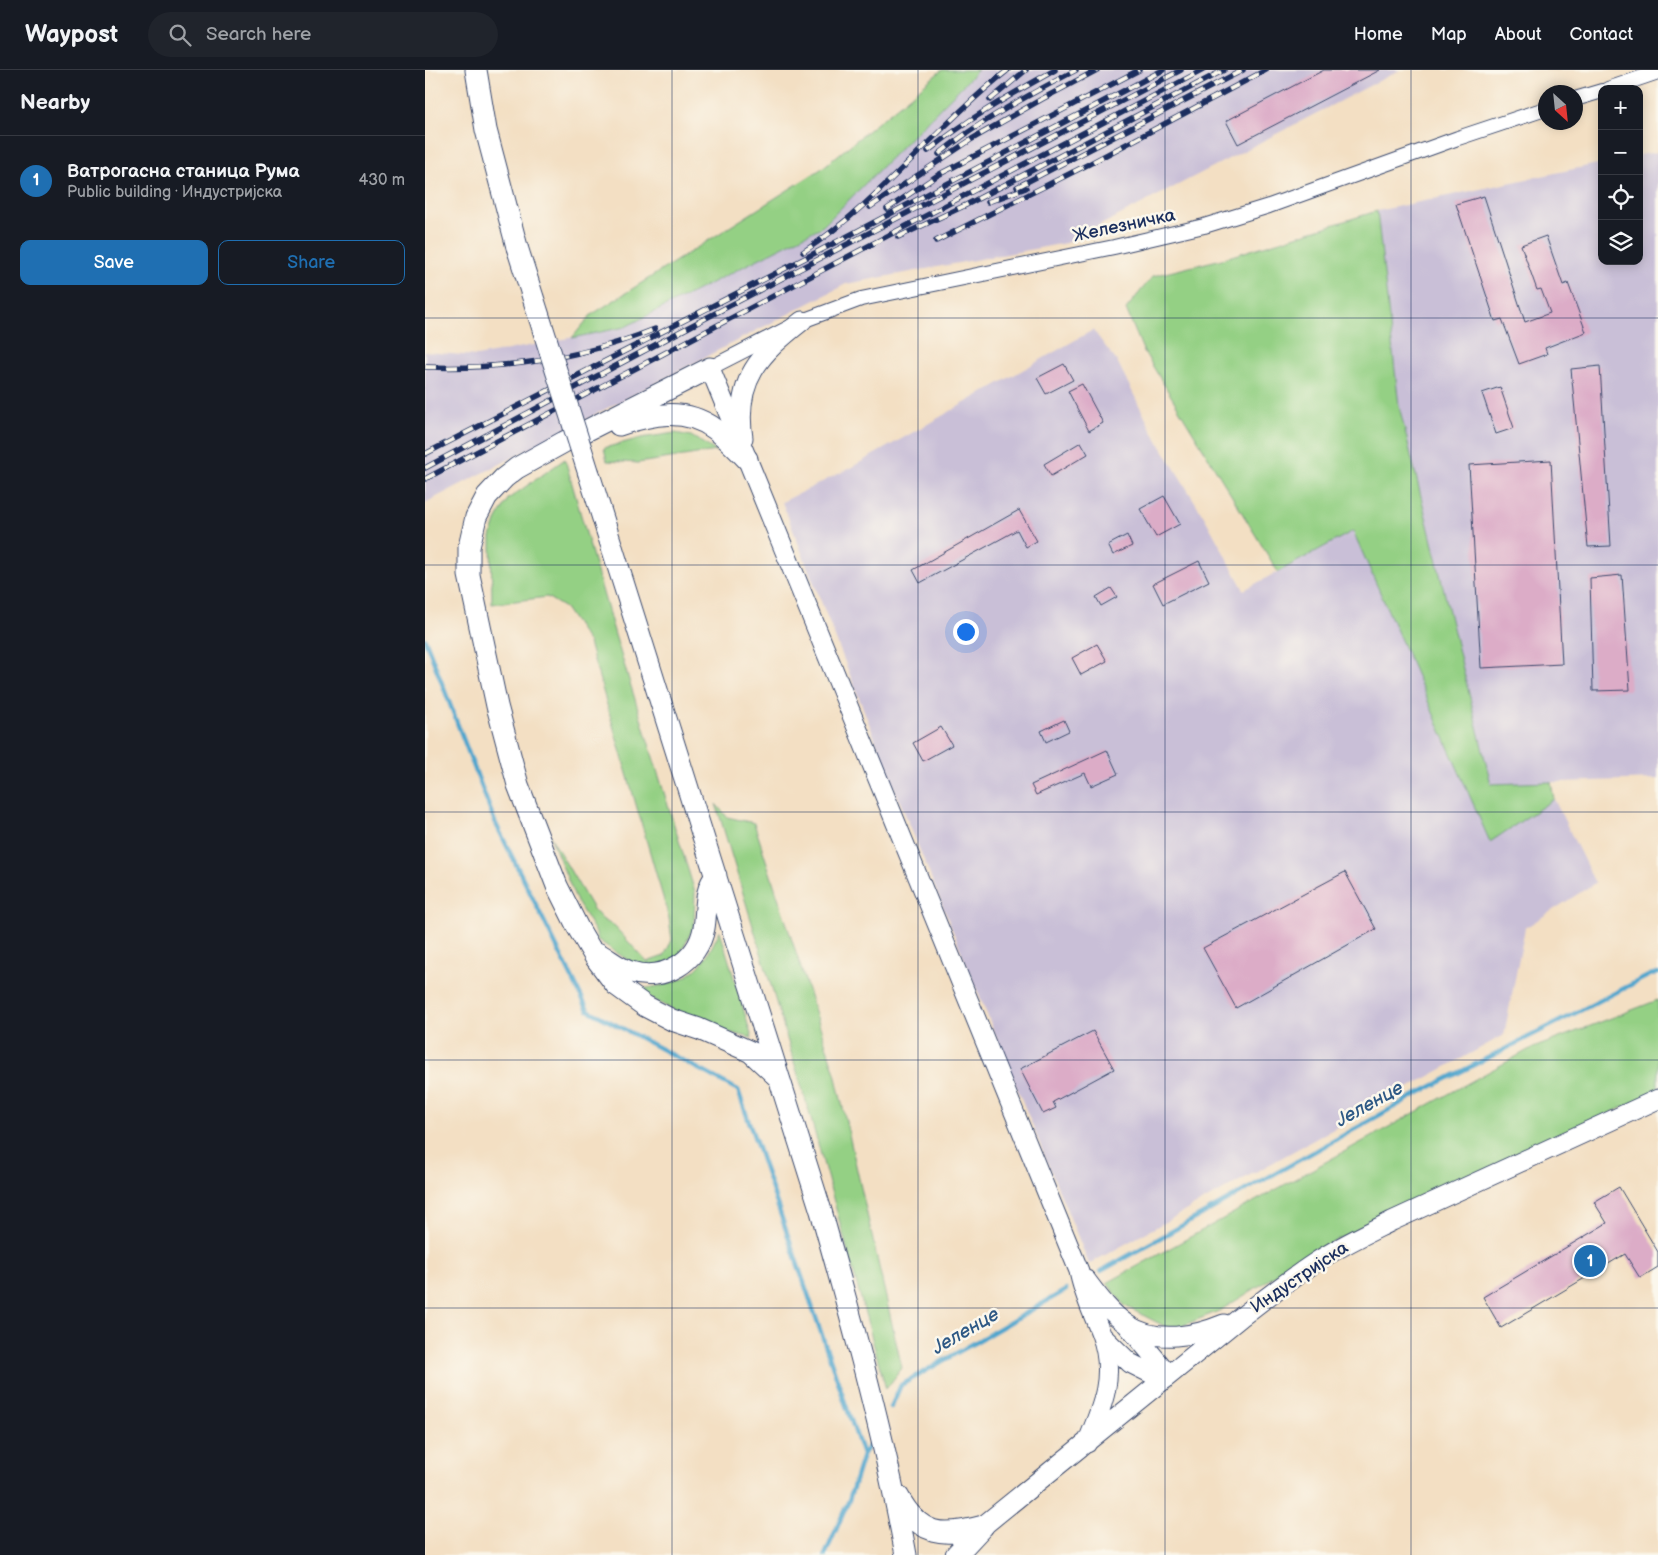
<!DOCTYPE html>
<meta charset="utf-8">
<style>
:root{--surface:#171b24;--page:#20242c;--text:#f1f3f6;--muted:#9ea1a6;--line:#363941;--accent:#1f6fb2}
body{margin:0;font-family:"Balsamiq Sans",sans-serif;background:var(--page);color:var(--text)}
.controls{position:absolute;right:15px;top:15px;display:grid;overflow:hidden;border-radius:10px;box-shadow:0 2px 12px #0003}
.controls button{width:45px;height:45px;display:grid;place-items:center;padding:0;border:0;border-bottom:1px solid var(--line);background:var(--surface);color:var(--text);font:25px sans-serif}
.compass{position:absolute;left:1113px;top:15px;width:45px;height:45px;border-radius:50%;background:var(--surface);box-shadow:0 2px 12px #0003;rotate:153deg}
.you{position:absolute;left:540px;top:561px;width:18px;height:18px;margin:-12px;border:4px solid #fff;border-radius:50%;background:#1a73e8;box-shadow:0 0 0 8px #1a73e833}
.badge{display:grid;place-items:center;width:32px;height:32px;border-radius:50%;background:var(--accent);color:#fff;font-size:16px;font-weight:700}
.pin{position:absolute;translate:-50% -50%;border:2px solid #fff;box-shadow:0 1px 5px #0006}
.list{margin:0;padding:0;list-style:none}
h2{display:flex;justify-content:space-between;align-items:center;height:65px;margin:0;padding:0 20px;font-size:21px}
h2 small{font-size:16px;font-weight:400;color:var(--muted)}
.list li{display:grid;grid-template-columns:32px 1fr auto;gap:15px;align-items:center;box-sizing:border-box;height:90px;padding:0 20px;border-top:1px solid var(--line)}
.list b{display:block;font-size:19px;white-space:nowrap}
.list p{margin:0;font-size:16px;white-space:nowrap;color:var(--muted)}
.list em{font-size:16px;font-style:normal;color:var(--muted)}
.actions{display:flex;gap:10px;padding:15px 20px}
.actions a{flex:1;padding:11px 0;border:1px solid var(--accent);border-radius:10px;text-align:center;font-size:18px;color:var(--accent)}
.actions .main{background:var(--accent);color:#fff}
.icon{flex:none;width:28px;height:28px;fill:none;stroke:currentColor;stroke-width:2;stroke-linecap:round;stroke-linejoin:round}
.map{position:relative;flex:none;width:1233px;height:1485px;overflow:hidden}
header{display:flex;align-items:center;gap:30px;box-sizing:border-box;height:70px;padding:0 25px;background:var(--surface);border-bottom:1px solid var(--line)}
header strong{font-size:24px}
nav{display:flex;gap:28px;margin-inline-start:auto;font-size:18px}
.search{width:350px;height:45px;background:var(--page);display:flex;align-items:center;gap:12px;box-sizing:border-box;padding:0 18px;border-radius:28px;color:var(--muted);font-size:19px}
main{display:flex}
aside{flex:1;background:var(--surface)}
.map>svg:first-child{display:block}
</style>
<header>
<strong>Waypost</strong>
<div class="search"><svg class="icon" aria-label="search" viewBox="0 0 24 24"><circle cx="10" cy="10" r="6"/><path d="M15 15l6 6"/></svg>Search here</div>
<nav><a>Home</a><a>Map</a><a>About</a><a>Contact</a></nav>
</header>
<main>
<aside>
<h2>Nearby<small></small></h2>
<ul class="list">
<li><span class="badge">1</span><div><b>Ватрогасна станица Рума</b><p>Public building · Индустријска</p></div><em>430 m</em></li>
</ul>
<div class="actions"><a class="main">Save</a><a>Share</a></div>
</aside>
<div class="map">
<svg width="1233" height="1485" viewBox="0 0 1233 1485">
<rect width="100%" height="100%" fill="#fbf7ec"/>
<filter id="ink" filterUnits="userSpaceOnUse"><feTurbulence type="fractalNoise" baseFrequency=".02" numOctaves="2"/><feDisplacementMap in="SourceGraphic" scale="10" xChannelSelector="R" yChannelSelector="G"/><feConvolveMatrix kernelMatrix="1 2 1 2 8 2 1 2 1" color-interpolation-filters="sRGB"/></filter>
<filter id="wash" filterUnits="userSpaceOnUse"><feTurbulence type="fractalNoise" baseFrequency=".0096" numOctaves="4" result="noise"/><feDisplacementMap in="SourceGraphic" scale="20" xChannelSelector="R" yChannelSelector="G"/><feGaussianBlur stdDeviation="1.12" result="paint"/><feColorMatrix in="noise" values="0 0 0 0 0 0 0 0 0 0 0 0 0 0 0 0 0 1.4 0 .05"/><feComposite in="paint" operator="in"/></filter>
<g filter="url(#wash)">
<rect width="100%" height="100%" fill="#f3dfc3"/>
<path fill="#c9bfd7" d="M553 0H975L641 173 421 214 0 433V282L52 286 200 257 398 156Z
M1233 82V709L1066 714 974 336 952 141 1177 93V191H1214V85Z
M668 260 693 293 728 363 781 450 819 520 928 461 1065 772 1129 729 1170 813 1100 858 1079 965 664 1194 467 712 357 432 427 397Z"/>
<path fill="#94d084" stroke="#588071" d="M517 0H553L398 156 200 257 147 268 166 245 396 99Z
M952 141 974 336 1066 714 1126 712 1129 729 1065 772 928 461 853 502 718 280 701 239 728 206 797 189Z
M250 363 266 366 291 381 213 393 182 391 179 378 216 368Z
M140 389 190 565 270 822 269 856 254 887 219 901 173 870 170 861 152 832 125 766 168 839 177 849 190 857 222 892 239 886 247 870 244 848 164 573 140 538 122 527 67 534 66 467 71 451 83 429Z
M291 734 302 747 329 753 410 1003 477 1298 461 1319 383 1038Z
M295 861 327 968 281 957 210 920C233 916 258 914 275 895 283 886 289 872 295 861Z
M1233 930V1021L913 1169 864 1197 796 1240 747 1260 700 1236 682 1213 1103 980Z"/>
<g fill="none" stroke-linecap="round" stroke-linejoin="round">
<path stroke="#51a6cd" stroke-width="4.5" d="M0 569 70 752 163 940 313 1020 438 1385
M676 1201 994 1023 1225 905 1233 903
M466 1337 476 1315 641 1220
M400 1485 424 1430 438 1385 447 1371"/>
</g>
<g id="blocks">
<path fill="#dcacc7" d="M899 0H955L813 74 801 51Z
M1059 126 1100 252 1125 243 1116 219 1112 220 1096 175 1121 166 1138 215 1143 213 1161 262 1120 278 1122 284 1094 294 1077 249 1070 251 1031 134Z
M639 294 648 310 621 324 612 308Z
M1175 296 1186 476 1163 477 1146 299Z
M657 314 678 353 664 361 643 321Z
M1075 317 1089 358 1071 364 1057 323Z
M656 372 663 384 626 406 619 394Z
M1126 390 1137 594 1056 598 1044 395Z
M739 426 755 454 731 467 715 439Z
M594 440 612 471 601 477 592 460 495 513 488 500Z
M702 465 707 476 688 485 683 475Z
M774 491 784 511 738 534 728 514Z
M1197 505 1205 620 1168 621 1165 508Z
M686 518 692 527 676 536 671 527Z
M672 574 682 591 656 605 647 588Z
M639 650 644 661 621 672 616 661Z
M516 657 527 675 498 691 488 673Z
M682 680 693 704 666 716 660 703 611 725 606 715Z
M920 802 951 859 811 938 778 878Z
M668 961 689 999 628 1032 631 1038 618 1044 595 999Z
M1194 1117 1233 1182V1197L1215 1208 1200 1184 1076 1258 1058 1227 1182 1153 1169 1132Z"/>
</g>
</g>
<g filter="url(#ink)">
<use href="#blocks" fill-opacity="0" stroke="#3b496d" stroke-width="1"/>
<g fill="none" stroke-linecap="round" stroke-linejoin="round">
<defs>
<path id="minor" d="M1183 19 1233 2
M1150 29 1177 21
M285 298 377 251 436 229 689 177 779 156 844 136 1033 68 1120 39"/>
<path id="secondary" d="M285 298 654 1201C658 1223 668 1243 676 1264 691 1304 678 1336 662 1373
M318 368C309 310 335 284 377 251
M661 1210C673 1226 686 1244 703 1255 732 1274 770 1266 799 1254
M703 1256 744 1305
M677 1266 705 1293 739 1310
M558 1456 816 1247C841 1228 865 1209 891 1192 915 1176 941 1164 967 1151L1233 1029"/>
<path id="primary" d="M51 0 61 60 92 177
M285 298 139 372 92 398 79 408 62 426 51 447 44 477V505L72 636 93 715 132 816 153 858 170 887 191 915 220 936 247 950 274 959 326 982 354 1008
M194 355C227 344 260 337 290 359 302 368 312 379 322 389
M164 404 396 1141C428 1254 460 1369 481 1485
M172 883C184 889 192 898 206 902 238 912 273 892 279 858 282 841 279 819 291 806
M473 1426C495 1467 518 1467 558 1456
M531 1485 558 1456"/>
</defs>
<use href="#minor" stroke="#3b496d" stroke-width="16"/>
<use href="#secondary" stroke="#3b496d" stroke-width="21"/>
<use href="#primary" stroke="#3b496d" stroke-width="23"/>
<use href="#minor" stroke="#fff" stroke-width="14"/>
<use href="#secondary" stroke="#fff" stroke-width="19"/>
<use href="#primary" stroke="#fff" stroke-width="21"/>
<defs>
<path id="rail" d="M565 30 601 0
M503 81C543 49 585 25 630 0
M514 84C556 50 604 25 651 0
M592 117 818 0
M563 132 601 118
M445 137 547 69 617 29 672 0
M462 139 513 105 714 0
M473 167 541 135 799 0
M511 171 664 94 841 0
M378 182C455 132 510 57 583 0
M0 297C78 300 158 288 230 259
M0 384 423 166 738 0
M0 398 258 260 756 0
M0 409 778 0"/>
</defs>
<use href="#rail" stroke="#1b2f5e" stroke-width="5.5"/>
<use href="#rail" stroke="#fbf7ec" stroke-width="4" stroke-dasharray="11" stroke-linecap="butt"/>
<defs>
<path id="primary-bridge" d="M92 177 164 404"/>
</defs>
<use href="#primary-bridge" stroke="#3b496d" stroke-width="23" stroke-linecap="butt"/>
<use href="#primary-bridge" stroke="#fff" stroke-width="21"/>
</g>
</g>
<path fill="none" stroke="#1b2f5e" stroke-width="1" stroke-opacity="0.55" d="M247 0V1485M493 0V1485M740 0V1485M986 0V1485M0 248H1233M0 495H1233M0 742H1233M0 990H1233M0 1238H1233"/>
<g text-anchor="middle" stroke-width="5" stroke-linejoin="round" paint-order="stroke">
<g font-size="18" fill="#1b2f5e" stroke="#fbf7ec">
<text transform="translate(699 155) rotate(-12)" y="6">Железничка</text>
<text transform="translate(874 1207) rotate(-34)" y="6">Индустријска</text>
</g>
<g font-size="19" font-style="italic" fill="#2e5985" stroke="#fbf7ec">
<text transform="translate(944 1033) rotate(-29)" y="7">Јеленце</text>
<text transform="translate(540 1260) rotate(-30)" y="7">Јеленце</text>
</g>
</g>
</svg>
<div class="controls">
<button>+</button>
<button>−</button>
<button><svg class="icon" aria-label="locate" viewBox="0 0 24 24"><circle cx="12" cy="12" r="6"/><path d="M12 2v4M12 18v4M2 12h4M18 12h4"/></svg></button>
<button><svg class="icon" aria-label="layers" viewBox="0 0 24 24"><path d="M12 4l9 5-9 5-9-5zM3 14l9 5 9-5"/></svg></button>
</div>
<svg class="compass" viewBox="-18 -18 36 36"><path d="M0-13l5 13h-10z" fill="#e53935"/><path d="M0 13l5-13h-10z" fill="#9ea1a6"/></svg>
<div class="you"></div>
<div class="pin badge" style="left:1165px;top:1191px">1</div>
</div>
</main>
